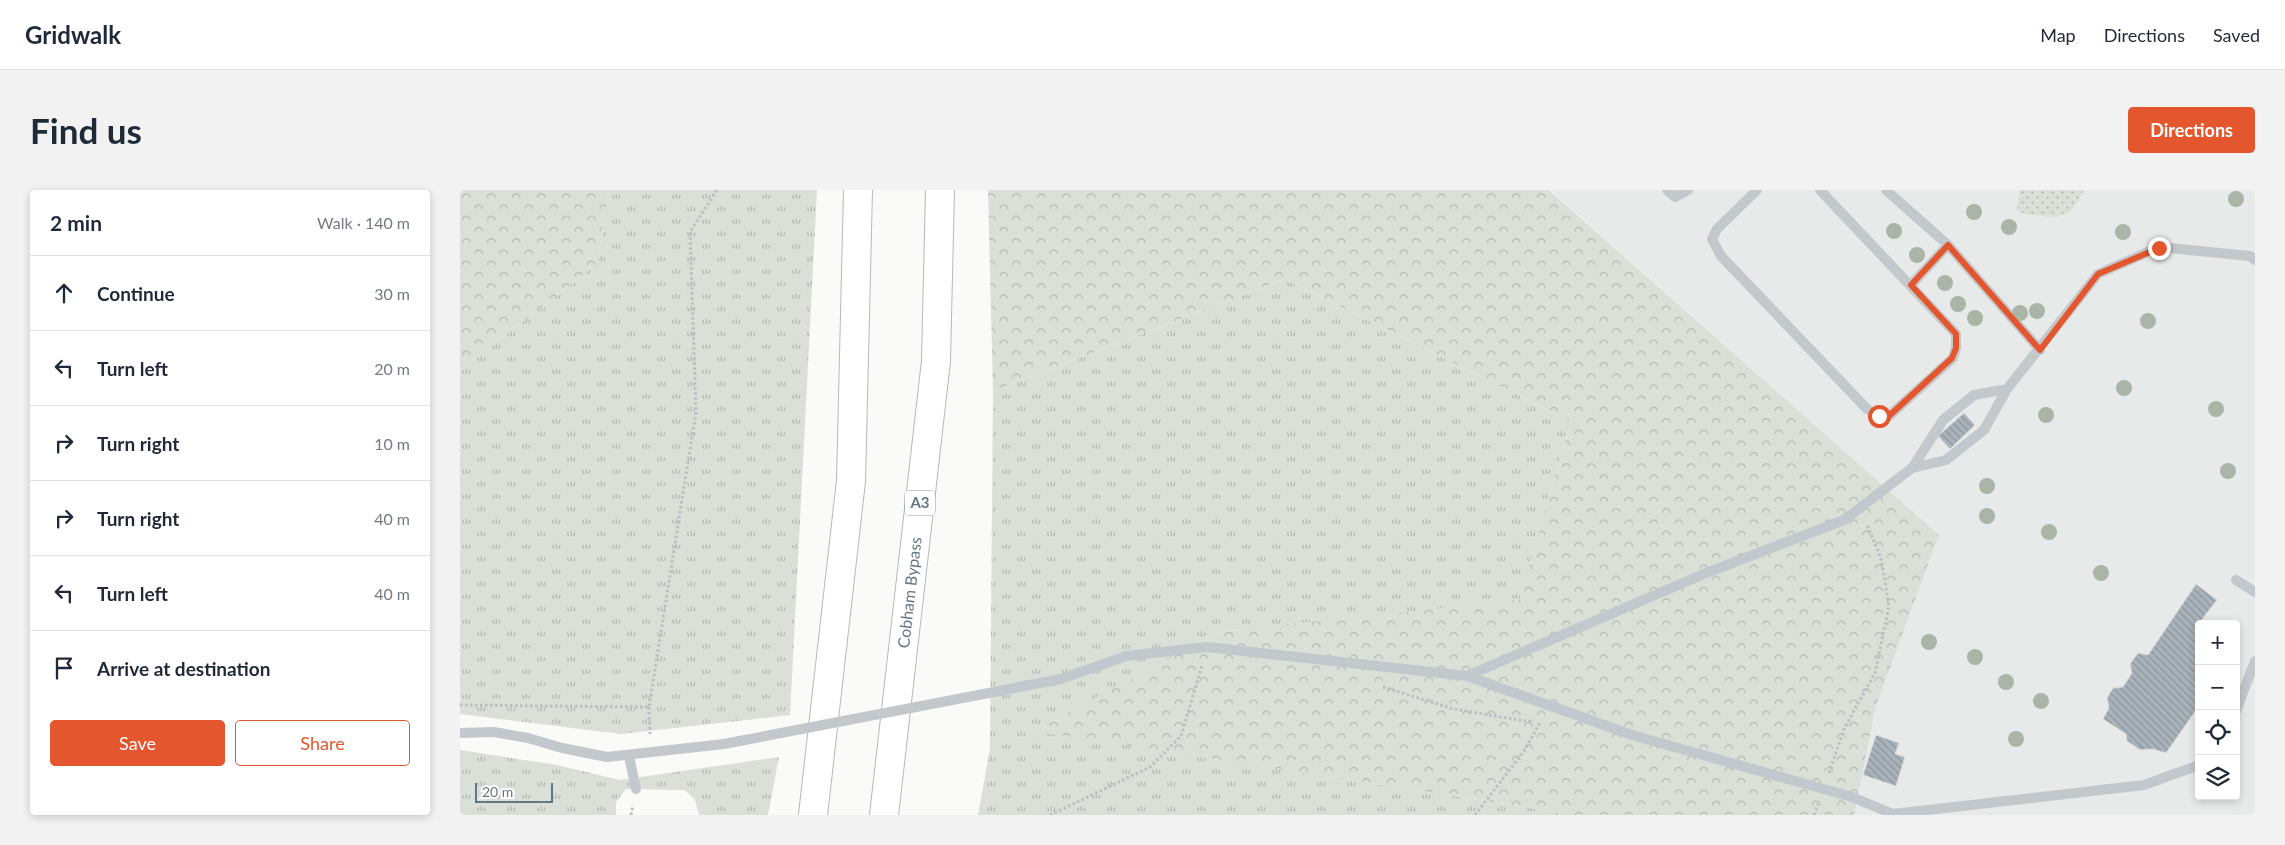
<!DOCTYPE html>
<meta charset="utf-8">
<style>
:root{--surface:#fff;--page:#f2f2f3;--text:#1f2937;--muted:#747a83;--line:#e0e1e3;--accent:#e4572e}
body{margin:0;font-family:Lato,sans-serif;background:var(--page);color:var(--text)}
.controls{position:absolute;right:15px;bottom:15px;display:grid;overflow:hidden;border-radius:5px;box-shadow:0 2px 8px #0003}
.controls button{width:45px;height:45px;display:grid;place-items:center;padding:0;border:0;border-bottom:1px solid var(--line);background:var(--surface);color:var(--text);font:25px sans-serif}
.scale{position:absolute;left:15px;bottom:12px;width:78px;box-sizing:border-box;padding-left:5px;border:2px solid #657683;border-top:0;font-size:14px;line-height:18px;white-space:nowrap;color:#657683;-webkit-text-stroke:4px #fff;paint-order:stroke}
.stop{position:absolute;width:15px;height:15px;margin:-11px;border:4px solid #e4572e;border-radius:50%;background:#fff}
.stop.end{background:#e4572e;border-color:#fff;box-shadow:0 1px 5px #0008}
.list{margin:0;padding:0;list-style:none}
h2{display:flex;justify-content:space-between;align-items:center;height:65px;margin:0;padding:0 20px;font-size:21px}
h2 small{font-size:16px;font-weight:400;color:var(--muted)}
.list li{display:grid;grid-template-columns:32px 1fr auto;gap:15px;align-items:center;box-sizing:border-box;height:75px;padding:0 20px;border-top:1px solid var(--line)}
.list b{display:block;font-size:19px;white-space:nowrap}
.list em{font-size:16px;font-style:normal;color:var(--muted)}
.actions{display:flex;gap:10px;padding:15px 20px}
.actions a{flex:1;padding:11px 0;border:1px solid var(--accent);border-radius:5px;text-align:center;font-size:18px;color:var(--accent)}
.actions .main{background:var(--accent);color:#fff}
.icon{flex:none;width:28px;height:28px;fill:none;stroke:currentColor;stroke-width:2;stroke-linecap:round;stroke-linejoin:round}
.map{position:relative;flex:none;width:1795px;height:625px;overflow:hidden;border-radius:5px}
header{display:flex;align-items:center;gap:30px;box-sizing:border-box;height:70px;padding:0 25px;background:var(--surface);border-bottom:1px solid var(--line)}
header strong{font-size:24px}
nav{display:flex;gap:28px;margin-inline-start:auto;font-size:18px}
.intro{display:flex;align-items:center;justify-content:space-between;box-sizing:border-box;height:120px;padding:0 30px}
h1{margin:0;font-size:35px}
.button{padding:12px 22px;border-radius:5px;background:var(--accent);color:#fff;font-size:18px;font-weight:700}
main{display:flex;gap:30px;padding:0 30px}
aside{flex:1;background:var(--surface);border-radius:5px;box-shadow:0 2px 8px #0003}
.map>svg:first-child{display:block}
</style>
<header>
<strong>Gridwalk</strong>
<nav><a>Map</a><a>Directions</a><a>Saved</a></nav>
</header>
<div class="intro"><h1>Find us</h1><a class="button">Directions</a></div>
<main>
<aside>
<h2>2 min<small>Walk · 140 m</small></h2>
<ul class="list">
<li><svg class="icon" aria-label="ahead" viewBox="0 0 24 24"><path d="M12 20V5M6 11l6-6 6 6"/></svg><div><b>Continue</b></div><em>30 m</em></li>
<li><svg class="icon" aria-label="left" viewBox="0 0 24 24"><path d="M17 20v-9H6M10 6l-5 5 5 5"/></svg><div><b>Turn left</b></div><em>20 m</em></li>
<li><svg class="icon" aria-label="right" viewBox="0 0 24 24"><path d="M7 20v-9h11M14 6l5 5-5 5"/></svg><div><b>Turn right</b></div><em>10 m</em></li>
<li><svg class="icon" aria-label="right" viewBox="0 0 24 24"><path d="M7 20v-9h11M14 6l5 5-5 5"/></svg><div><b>Turn right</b></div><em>40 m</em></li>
<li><svg class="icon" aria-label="left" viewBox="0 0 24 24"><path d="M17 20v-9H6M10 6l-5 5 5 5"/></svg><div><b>Turn left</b></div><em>40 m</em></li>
<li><svg class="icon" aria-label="arrive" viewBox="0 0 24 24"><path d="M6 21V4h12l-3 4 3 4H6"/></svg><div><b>Arrive at destination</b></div></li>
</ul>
<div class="actions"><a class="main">Save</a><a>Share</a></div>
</aside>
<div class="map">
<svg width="1795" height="625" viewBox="0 0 1795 625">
<defs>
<pattern id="grass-tufts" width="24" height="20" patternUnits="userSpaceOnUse" patternTransform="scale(1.25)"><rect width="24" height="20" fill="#dadfd7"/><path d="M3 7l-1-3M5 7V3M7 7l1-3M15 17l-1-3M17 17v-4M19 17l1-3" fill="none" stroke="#b4b9b4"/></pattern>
<pattern id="forest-crowns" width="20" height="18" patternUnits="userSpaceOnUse" patternTransform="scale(1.25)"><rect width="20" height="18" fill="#dadfd7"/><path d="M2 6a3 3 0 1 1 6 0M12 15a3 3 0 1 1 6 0" fill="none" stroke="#b4b9b4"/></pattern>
<pattern id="park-dots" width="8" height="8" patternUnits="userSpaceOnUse" patternTransform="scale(1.25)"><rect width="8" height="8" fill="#dadfd7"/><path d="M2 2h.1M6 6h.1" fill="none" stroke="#b4b9b4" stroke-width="1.8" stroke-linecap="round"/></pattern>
<pattern id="building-back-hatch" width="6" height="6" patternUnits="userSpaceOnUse" patternTransform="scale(1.25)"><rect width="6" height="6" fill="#aab3b9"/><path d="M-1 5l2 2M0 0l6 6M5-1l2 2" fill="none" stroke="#8e969c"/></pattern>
</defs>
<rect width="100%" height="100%" fill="#fafaf8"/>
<path fill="#e8e9e9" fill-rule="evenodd" d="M1090 0H1795V625H1394L1416 516 1479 345ZM1739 434H1776V606H1739Z"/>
<path fill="url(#grass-tufts)" d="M149 0H357L330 525 161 544 0 524V180L137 74Z
M825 89 1111 231 1059 411 763 441 574 541 1096 622V625H518L530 558 533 201Z
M0 560 97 575 160 590 319 567 308 625H239L235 610 225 600 166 599 156 612V625H0Z"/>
<path fill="url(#forest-crowns)" d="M0 0H149L137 74 0 180Z
M528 0H1089L1479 345 1416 516 1394 625H1096V622L572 541 763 441 1059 410 1111 231 825 89 533 201Z"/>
<path fill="url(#park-dots)" d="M1560 0H1624C1613 23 1606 29 1581 26 1571 24 1566 25 1557 21Z"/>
<path fill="url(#building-back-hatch)" stroke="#dcdcda" d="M1504 223 1515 235 1490 259 1478 246Z
M1736 394 1757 410 1740 432 1743 434H1739V516L1706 563 1693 559 1680 560 1667 551 1666 544 1643 529 1649 518 1647 508 1653 498 1663 497 1672 483 1670 474 1678 463 1688 465Z
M1416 545 1439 553 1435 564 1445 567 1436 596 1403 585Z"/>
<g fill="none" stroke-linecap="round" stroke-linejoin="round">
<defs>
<g id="trunk">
<path d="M353 625 391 291 398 0"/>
<path id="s1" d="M424 625 476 171 480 0"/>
</g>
</defs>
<use href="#trunk" stroke="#b4b9bd" stroke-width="30"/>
<path stroke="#bbbfc2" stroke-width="3" stroke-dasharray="2.5 2.5" stroke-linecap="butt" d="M923 497 994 519 1065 531H1074
M0 515 189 517 236 222 230 42 257 0
M189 517 190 544
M1369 583 1384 539 1415 483 1429 416 1421 368 1407 335
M171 625 173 615
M590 625 690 577 721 546 742 475
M1015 625 1064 561 1081 531
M1354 625 1358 614"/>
<path stroke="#c3c8cc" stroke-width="10" d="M1207 0 1215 7 1228 0
M1297 0 1257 39 1252 49 1261 66 1407 219 1419 226H1429L1493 168 1496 158V144L1360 0
M1426 0 1488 55 1580 160
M1451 95 1488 55
M1452 278 1486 270 1524 240 1547 199
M1776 390 1795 402
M1007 486 1172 545 1392 607 1433 624 1684 595 1739 575
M601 489 666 466 747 457 1007 486 1246 383 1384 330 1452 278 1483 230 1514 205 1547 199 1638 84 1699 57 1790 66 1795 70
M1776 521 1795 471
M0 543 34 542 68 548 102 558 147 567 264 554
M169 566 176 599"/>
<use href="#trunk" stroke="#fff" stroke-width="28"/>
<path stroke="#c3c8cc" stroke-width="10" d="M264 554 601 489"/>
</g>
<g fill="#aab4a7">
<circle cx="1776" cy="9" r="8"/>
<circle cx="1514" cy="22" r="8"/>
<circle cx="1549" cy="37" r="8"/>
<circle cx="1434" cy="41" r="8"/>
<circle cx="1663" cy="42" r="8"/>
<circle cx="1457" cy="65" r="8"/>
<circle cx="1485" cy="93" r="8"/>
<circle cx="1498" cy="114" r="8"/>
<circle cx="1577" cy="121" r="8"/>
<circle cx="1560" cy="123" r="8"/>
<circle cx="1515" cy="128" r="8"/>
<circle cx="1688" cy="131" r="8"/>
<circle cx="1664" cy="198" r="8"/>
<circle cx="1756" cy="219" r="8"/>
<circle cx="1586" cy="225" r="8"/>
<circle cx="1768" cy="281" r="8"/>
<circle cx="1527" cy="296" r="8"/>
<circle cx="1527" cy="326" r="8"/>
<circle cx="1589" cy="342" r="8"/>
<circle cx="1641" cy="383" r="8"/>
<circle cx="1469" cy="452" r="8"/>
<circle cx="1515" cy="467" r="8"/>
<circle cx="1546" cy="492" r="8"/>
<circle cx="1581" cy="511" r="8"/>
<circle cx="1556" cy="549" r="8"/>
</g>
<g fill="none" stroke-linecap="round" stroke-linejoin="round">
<path stroke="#e4572e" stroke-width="6" d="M1419 226H1429L1492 168 1496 158V144L1451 95 1488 55 1580 160 1638 84 1699 58"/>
</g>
<g text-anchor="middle" stroke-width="5" stroke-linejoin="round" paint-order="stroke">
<rect fill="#fff" stroke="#939fa8" stroke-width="1" x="445" y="300.5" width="30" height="25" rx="4"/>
<g font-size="15" font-weight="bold" fill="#657683">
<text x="460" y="318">A3</text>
</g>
<g font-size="16" fill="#657683" stroke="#fff">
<text dy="6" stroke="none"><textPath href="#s1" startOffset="224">Cobham Bypass</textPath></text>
</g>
</g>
</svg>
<div class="controls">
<button>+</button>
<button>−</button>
<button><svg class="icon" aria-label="locate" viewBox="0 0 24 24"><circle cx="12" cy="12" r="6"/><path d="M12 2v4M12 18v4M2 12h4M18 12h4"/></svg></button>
<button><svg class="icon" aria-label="layers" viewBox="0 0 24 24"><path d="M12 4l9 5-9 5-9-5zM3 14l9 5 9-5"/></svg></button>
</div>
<div class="scale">20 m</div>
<div class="stop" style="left:1419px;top:226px"></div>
<div class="stop end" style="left:1699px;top:58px"></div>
</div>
</main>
